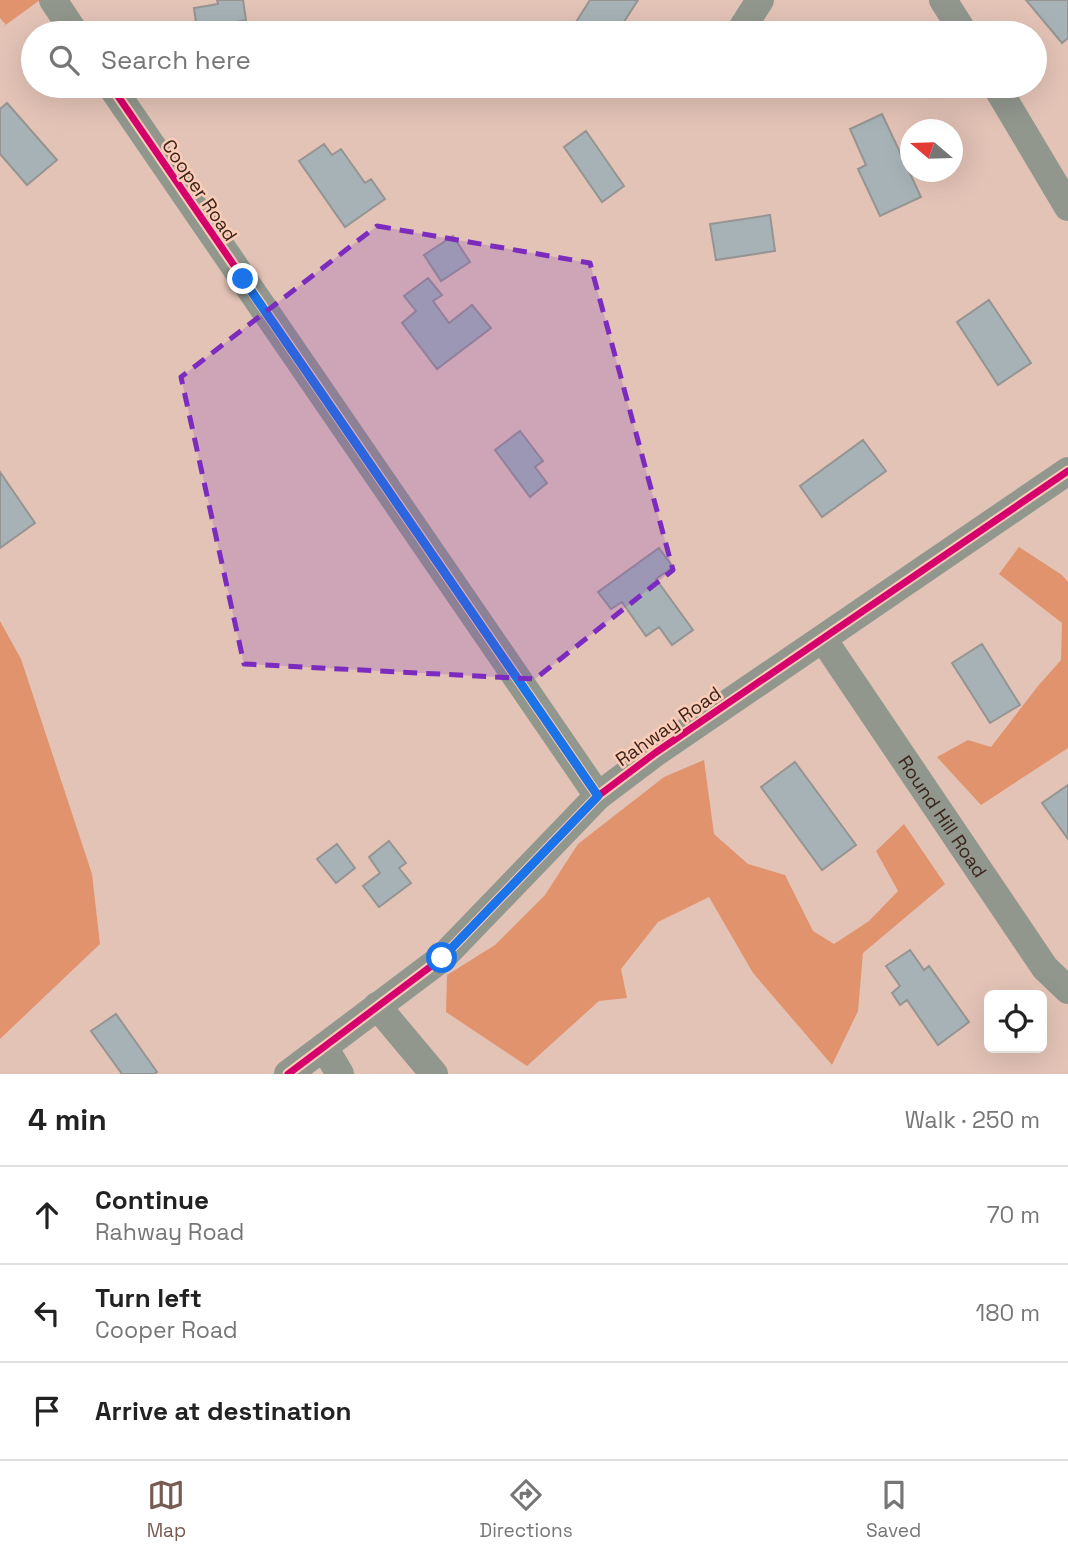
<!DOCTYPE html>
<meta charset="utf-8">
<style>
:root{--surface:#fff;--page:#f2f2f2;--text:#222;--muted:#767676;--line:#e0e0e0;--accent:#765c51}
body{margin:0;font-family:"Space Grotesk",sans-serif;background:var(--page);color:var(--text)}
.controls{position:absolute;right:21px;bottom:21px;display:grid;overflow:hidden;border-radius:10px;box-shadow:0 7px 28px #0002}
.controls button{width:63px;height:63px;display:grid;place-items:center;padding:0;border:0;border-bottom:2px solid var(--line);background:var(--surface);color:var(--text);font:35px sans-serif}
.compass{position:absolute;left:900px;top:119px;width:63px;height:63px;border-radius:50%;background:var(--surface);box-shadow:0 7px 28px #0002;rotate:289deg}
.stop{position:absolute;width:21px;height:21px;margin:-16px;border:5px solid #1a73e8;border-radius:50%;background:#fff}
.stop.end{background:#1a73e8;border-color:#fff;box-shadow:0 2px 7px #0008}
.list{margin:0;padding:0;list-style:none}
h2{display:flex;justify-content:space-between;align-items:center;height:91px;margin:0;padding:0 28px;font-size:30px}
h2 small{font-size:23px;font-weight:400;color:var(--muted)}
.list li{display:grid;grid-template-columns:46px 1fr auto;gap:21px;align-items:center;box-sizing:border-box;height:98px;padding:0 28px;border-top:2px solid var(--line)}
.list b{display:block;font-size:26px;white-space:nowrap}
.list p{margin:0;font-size:23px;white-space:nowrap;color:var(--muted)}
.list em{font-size:23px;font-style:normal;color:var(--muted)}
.icon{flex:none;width:38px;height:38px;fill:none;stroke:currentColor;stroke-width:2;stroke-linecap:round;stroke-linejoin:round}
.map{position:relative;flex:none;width:1068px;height:1074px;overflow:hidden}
.search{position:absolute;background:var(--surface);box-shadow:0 7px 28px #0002;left:21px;right:21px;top:21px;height:77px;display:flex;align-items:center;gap:18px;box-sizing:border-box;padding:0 24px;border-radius:38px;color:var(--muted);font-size:26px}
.sheet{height:385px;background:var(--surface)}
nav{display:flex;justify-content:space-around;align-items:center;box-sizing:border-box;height:98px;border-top:2px solid var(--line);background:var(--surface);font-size:19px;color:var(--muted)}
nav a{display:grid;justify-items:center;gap:4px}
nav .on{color:var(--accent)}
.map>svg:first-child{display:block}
</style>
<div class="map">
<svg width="1068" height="1074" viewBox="0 0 1068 1074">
<rect width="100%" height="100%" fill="#e3c3b6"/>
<path fill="#e1936e" d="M0 0H40L0 29 6 25 0 18Z
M1019 547 1062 575 1068 582V748L981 805 937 757 968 740 991 747 1038 686 1061 660 1062 623 999 574Z
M0 621 21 659 92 874 100 944 0 1039Z
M704 760 714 834 748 864 785 875 813 931 834 944 869 921 898 891 876 851 904 824 945 884 863 953 858 1011 832 1065 753 973 709 897 658 922 621 969 627 998 599 1001 527 1066 446 1012 447 975 495 945 545 895 578 844 664 777Z"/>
<path fill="#a6b2b5" stroke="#969493" stroke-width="2" d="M217 0H243L246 20 229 23 230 33H192V31L197 30 194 8 218 4Z
M590 0H638L622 25 625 26 620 33H575L571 30Z
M1026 0H1068V38L1062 43Z
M7 103 57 160 27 185 0 154V109Z
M882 114 921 197 880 216 858 169 866 165 850 129Z
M586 131 624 186 602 202 564 147Z
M324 144 332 155 341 149 365 183 371 179 385 199 345 227 299 161Z
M770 215 775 251 716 260 710 224Z
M453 236 470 262 441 281 424 255Z
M428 278 442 295 433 301 449 323 472 305 491 328 437 369 402 323 416 311 404 296Z
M989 300 1031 363 998 385 957 322Z
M520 431 543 461 535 467 547 483 530 497 495 450Z
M863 440 886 471 822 517 800 486Z
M0 472 35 523 0 548Z
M659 548 673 567 656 579 693 630 672 645 659 627 646 636 622 602 611 609 598 592Z
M982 644 1020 705 990 723 952 663Z
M795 762 856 845 822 870 761 787Z
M1068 785V839L1042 803Z
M389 841 406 863 399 868 411 883 379 907 363 886 380 873 369 857Z
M337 844 355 868 336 883 317 859Z
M910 950 924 970 929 966 969 1022 938 1045 907 1000 900 1005 892 993 900 986 886 966Z
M116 1014 157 1072 154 1074H122L91 1031Z"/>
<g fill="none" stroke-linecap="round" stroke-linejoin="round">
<g stroke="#91978d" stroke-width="28">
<path d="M53 0 75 33"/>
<path d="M943 0 964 33"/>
<path d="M739 33 760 0"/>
<path d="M111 86 598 796"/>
<path d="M996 86 1068 207"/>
<path id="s1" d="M823 639 1045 968 1068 990"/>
<path d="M377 1006 434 1074"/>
<path d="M324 1047 340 1074"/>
<path d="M288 1074 442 958 598 796 655 753 1068 471"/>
</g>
<defs>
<path id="cycleway" d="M111 86 598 796
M288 1074 442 958 598 796 655 753 1068 471"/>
</defs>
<use href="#cycleway" stroke="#fbccb8" stroke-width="11"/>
<use href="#cycleway" stroke="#d6006c" stroke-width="7"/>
</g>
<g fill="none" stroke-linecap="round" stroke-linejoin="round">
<path stroke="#1a73e8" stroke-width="9" d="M243 279 598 796 442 958"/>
</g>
<path fill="#7b2cbf" fill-opacity="0.2" stroke="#7b2cbf" stroke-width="5" stroke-dasharray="14 9" stroke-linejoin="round" d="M377 226 590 263 673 570 535 679 244 664 181 377Z"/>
<g text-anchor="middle" stroke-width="5" stroke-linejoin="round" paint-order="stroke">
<g font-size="19" fill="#3b241b" stroke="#fbccb8">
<text transform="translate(200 190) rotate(56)" y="7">Cooper Road</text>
<text transform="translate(668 726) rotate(-35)" y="7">Rahway Road</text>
<text dy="7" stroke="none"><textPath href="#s1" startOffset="214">Round Hill Road</textPath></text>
</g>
</g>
</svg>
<div class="controls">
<button><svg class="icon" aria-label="locate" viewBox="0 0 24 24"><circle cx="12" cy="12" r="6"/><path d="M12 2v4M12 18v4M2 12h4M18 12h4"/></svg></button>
</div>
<svg class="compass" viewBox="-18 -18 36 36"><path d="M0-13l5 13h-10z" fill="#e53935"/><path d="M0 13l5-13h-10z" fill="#767676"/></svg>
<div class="stop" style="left:442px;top:958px"></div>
<div class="stop end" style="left:243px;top:279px"></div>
<div class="search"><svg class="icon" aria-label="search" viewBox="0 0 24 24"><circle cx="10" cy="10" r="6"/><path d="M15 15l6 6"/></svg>Search here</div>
</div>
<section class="sheet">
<h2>4 min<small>Walk · 250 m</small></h2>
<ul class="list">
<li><svg class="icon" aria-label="ahead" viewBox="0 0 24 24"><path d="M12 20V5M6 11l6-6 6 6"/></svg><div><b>Continue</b><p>Rahway Road</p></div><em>70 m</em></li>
<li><svg class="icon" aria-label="left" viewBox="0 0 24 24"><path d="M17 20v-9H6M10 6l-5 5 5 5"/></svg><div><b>Turn left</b><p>Cooper Road</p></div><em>180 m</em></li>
<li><svg class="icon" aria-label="arrive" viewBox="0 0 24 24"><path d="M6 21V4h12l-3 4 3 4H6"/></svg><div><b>Arrive at destination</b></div></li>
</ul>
</section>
<nav>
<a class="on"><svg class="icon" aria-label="map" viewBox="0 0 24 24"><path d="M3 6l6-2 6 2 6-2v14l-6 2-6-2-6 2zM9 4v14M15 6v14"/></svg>Map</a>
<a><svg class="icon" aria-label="directions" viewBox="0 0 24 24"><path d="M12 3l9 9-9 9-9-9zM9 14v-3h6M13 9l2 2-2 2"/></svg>Directions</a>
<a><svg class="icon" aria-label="saved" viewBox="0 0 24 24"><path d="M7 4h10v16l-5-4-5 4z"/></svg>Saved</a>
</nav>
